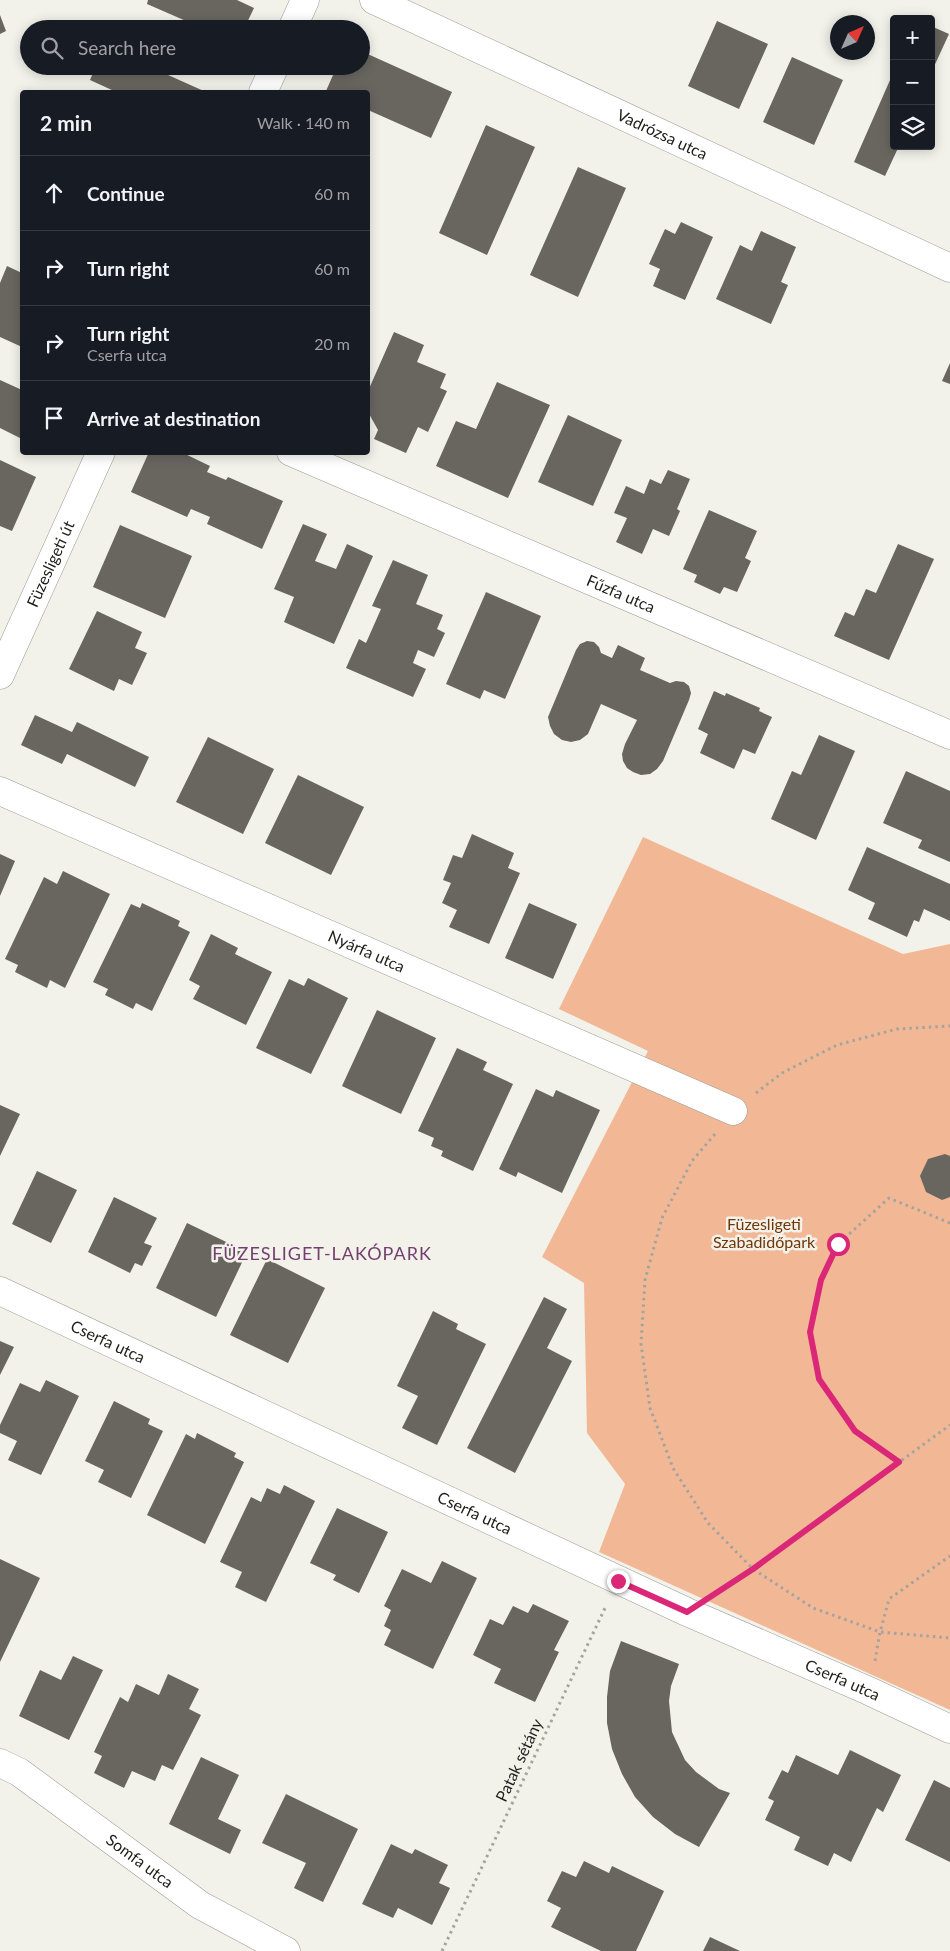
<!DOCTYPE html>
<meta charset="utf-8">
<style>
:root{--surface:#171b24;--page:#242831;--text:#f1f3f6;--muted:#9ea1a6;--line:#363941}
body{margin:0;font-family:Lato,sans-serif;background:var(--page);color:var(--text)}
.controls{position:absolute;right:15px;top:15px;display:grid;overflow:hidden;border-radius:5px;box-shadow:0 2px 12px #0003}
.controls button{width:45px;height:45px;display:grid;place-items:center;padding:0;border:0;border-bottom:1px solid var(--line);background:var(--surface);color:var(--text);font:25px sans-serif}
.compass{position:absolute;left:830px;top:15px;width:45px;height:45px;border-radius:50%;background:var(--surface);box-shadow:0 2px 12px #0003;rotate:45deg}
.stop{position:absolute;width:15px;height:15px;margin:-11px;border:4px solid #db2777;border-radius:50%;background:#fff}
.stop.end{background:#db2777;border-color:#fff;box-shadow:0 1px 5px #0008}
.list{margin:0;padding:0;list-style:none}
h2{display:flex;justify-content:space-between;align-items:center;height:65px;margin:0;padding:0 20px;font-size:21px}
h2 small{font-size:16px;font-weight:400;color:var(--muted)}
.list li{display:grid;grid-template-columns:32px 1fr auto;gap:15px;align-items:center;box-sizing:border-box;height:75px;padding:0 20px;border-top:1px solid var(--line)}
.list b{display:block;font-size:19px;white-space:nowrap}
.list p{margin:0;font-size:16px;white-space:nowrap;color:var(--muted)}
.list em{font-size:16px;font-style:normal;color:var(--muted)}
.icon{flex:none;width:28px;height:28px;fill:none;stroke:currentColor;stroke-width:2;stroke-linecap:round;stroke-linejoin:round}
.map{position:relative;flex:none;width:950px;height:1951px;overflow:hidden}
.search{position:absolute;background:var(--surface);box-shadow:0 2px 12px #0003;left:20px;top:20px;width:350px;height:55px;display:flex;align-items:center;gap:12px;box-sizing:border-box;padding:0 18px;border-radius:28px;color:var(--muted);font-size:19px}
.panel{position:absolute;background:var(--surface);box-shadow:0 2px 12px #0003;left:20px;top:90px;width:350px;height:365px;border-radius:5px}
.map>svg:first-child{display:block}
</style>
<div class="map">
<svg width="950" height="1951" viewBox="0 0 950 1951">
<rect width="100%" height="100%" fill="#f2f2eb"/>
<path fill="#f2b895" d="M643 837 903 954 950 944V1710L599 1552 625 1484 587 1433 584 1283 542 1257 648 1051 559 1009Z"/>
<path fill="#696660" d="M148 0H237L254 8 244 29H182L186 21 147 4Z
M0 15 6 31 0 34Z
M717 21 768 44 739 109 688 86Z
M931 26 949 34 931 73Z
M361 51 452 92 431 138 368 110V92L326 91 337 66H361Z
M792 57 843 80 814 145 763 122Z
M96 66H148L206 92H113L114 91 90 80Z
M210 66H228L225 73Z
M894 71V146H899L885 176 854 162Z
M486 125 535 147 487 255 439 233Z
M578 167 626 188 578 297 530 275Z
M681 222 713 237 685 300 653 286 660 269 649 264 665 229 675 234Z
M761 231 796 247 781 282 788 285 771 324 716 299 740 245 752 251Z
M7 266 22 273V347L0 337V283Z
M394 332 424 345 417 362 446 374 440 388 447 391 428 432 418 427 406 453 374 439 378 430 368 412V391Z
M950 363V384L942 381Z
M0 380 22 390V439L0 428Z
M497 382 550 405 508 498 436 466 456 421 476 429Z
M568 415 622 440 593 506 538 482Z
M149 452H181L210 466 207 472 226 480 228 477 283 501 262 549 207 524 210 517 191 509 187 517 131 492Z
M0 460 36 477 12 531 0 526Z
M668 470 690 479 677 509 680 511 669 536 653 529 642 554 616 542 627 518 614 513 626 486 644 494 650 479 661 484Z
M709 510 757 531 745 558 751 561 737 592 724 587 720 594 694 582 697 575 683 569Z
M303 524 327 534 315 561 336 569 347 544 373 556 334 644 284 622 294 597 274 589Z
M120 525 192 556 165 618 93 587Z
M898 544 934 559 889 660 834 636 845 612 854 616 866 589 876 593Z
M393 560 428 575 416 604 443 615 437 629 445 633 434 657 418 650 413 663 426 669 413 697 346 668 359 639 366 643 381 609 372 606Z
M486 592 541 616 505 699 484 690 480 699 446 684Z
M97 611 142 632 135 648 147 653 132 685 119 679 114 691 69 669Z
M587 641 594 642 599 647 601 653 612 658 618 645 645 658 640 670 670 683 676 681 684 682 689 686 691 693 689 700 663 761 657 769 650 774 641 775 633 772 627 768 623 761 622 754 625 744 637 720 601 704 588 734 580 740 571 742 562 740 554 734 550 726 548 717 576 650 580 644Z
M714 691 725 696 726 693 760 708 759 711 772 717 755 754 743 749 734 769 700 753 708 734 698 729Z
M35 715 72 732 77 722 149 757 135 787 67 754 62 764 21 745Z
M819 735 855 751 816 840 771 819 792 771 801 775Z
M208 737 274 769 243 834 176 802Z
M906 771 950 791V862L918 848 922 840 883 823Z
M298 775 364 807 331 875 265 843Z
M472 834 514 853 508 868 520 873 489 944 449 927 457 910 442 903 451 883 443 880 453 855 462 858Z
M867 847 950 884V921L924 909 919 922 914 920 907 937 868 919 875 903 848 890Z
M0 854 15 861 0 896Z
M63 871 110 894 65 988 50 980 47 988 15 972 18 965 5 959 44 877 57 884Z
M142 903 180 921 178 926 190 932 152 1011 136 1003 133 1009 105 995 108 989 93 982 131 904 140 908Z
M529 903 577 924 553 979 505 958Z
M211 934 238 948 235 954 272 972 246 1025 193 999 200 986 189 980Z
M308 978 348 998 311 1074 256 1048 289 979 304 986Z
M377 1010 436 1038 401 1114 342 1086Z
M457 1048 487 1062 483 1070 513 1084 473 1171 441 1156 443 1151 431 1146 434 1138 418 1131Z
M536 1089 553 1097 556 1090 600 1110 562 1193 518 1172 516 1177 499 1169Z
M0 1105 20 1114 0 1156Z
M945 1154 950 1156V1197L942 1200 926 1192 920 1176 928 1159Z
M37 1171 77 1190 51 1243 12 1224Z
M114 1197 157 1218 144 1243 152 1246 142 1266 135 1263 130 1273 88 1252Z
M187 1223 247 1252 216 1317 156 1288Z
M267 1259 325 1288 288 1363 230 1335Z
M544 1297 567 1309 547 1348 572 1361 515 1473 467 1448Z
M433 1311 458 1324 456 1329 486 1344 437 1445 402 1428 418 1396 397 1386Z
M0 1341 14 1347 0 1375Z
M46 1380 79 1396 41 1475 8 1460 17 1441 0 1433V1425L20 1383 40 1392Z
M114 1401 150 1419 148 1424 163 1431 131 1498 98 1482 104 1470 85 1461Z
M197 1433 236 1453 234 1457 244 1462 205 1544 147 1515 186 1434 195 1439Z
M284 1485 315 1501 266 1602 235 1587 242 1572 220 1562 251 1497 261 1502 267 1488 280 1494Z
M337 1508 388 1532 359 1593 333 1580 336 1575 310 1563Z
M0 1559 40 1578 0 1662Z
M442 1561 477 1578 433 1669 384 1645 391 1630 384 1626 391 1610 384 1606 402 1569 431 1583Z
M533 1604 569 1621 554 1650 559 1652 535 1702 494 1683 501 1669 473 1655 490 1619 503 1625 513 1606 528 1613Z
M621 1641 679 1664 671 1686 669 1701 672 1732 685 1760 696 1772 719 1789 730 1793 699 1847 675 1834 653 1817 635 1797 622 1774 612 1749 607 1723V1697L610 1671Z
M73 1656 103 1670 69 1740 19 1716 40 1670 61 1680Z
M168 1674 199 1689 189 1709 201 1715 173 1770 162 1765 155 1781 132 1771 124 1788 94 1773 102 1756 94 1752 120 1697 128 1702 136 1684 159 1695Z
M850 1750 901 1775 883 1812 877 1808 851 1862 834 1853 828 1866 794 1850 800 1837 765 1820 774 1801 768 1798 782 1770 788 1773 796 1755 838 1775Z
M201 1757 239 1775 218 1819 241 1830 230 1854 169 1824Z
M934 1780 950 1788V1862L905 1840Z
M286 1794 358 1829 323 1902 294 1888 306 1863 262 1843Z
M391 1844 412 1854 415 1849 448 1865 439 1883 450 1888 432 1925 398 1908 393 1918 362 1904Z
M584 1861 609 1873 612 1866 664 1891 636 1951H601L551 1927 561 1908 547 1901 562 1871 576 1877Z
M710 1937 740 1951H703Z"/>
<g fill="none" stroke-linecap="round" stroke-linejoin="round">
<defs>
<g id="minor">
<path id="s1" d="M374 0 950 268"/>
<path d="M292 29 305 0"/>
<path d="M263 92 275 66"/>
<path id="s2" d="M291 452 950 735"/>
<path id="s3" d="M0 675 101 452"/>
<path id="s4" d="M0 791 733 1111"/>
<path id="s5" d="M0 1291 687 1612 869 1691 950 1729"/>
<path id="s6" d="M0 1763 19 1772 200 1905 286 1951"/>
</g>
</defs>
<use href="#minor" stroke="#9c9c95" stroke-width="29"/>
<path stroke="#a4a49f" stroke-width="3" stroke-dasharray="2.5 4" stroke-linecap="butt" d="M756 1093 782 1073 837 1045 897 1029 950 1026
M715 1134 692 1161 662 1218 645 1280 641 1344 650 1408 673 1468 708 1523 753 1569 813 1608 880 1632 950 1638
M899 1462 855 1431 819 1379 810 1332 821 1280 838 1244 889 1198 950 1223
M717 1593 753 1569 950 1425
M875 1661 880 1632 889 1599 950 1556
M442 1951 606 1606"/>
<use href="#minor" stroke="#fff" stroke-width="28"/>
</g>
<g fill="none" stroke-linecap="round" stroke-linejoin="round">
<path stroke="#db2777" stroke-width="6" d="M618 1581 687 1612 753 1569 899 1462 855 1431 819 1379 810 1332 821 1280 838 1244"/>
</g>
<g text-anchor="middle" stroke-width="5" stroke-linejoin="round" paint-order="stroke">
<g font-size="16" fill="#1d1d1a" stroke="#f2f2eb">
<text dy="6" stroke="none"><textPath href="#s1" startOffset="318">Vadrózsa utca</textPath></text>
<text dy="6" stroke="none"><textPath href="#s3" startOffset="122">Füzesligeti út</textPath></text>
<text dy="6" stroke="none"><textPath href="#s2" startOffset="359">Fűzfa utca</textPath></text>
<text dy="6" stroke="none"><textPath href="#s4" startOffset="400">Nyárfa utca</textPath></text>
<text dy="6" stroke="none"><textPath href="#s5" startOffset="119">Cserfa utca</textPath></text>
<text dy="6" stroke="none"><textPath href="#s5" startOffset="524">Cserfa utca</textPath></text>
<text dy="6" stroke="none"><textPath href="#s5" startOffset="928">Cserfa utca</textPath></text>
<text transform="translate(519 1760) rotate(-65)" y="6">Patak sétány</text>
<text dy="6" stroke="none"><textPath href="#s6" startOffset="171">Somfa utca</textPath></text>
</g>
<g font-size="16" fill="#713606" stroke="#f2f2eb">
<text x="764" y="1230">Füzesligeti<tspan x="764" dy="18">Szabadidőpark</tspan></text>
</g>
<g font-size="18" letter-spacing="1" fill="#743f6f" stroke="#f2f2eb">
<text x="322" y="1260">FÜZESLIGET-LAKÓPARK</text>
</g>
</g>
</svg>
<div class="controls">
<button>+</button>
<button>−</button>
<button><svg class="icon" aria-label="layers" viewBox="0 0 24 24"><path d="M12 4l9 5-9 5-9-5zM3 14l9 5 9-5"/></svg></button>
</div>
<svg class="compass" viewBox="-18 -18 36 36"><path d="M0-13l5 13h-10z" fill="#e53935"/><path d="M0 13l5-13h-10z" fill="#9ea1a6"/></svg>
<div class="stop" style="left:838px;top:1244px"></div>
<div class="stop end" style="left:618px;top:1581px"></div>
<div class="search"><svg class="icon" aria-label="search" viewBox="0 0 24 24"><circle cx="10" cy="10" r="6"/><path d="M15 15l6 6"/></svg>Search here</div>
<section class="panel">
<h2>2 min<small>Walk · 140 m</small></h2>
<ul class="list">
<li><svg class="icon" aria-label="ahead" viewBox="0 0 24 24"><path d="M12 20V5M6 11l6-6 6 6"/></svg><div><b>Continue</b></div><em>60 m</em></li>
<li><svg class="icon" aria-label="right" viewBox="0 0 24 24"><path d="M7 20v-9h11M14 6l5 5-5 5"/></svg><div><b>Turn right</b></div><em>60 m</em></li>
<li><svg class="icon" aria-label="right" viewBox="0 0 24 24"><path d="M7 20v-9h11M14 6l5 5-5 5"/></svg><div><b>Turn right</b><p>Cserfa utca</p></div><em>20 m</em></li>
<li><svg class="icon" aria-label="arrive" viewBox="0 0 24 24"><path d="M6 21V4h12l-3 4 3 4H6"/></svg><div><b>Arrive at destination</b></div></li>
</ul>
</section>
</div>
